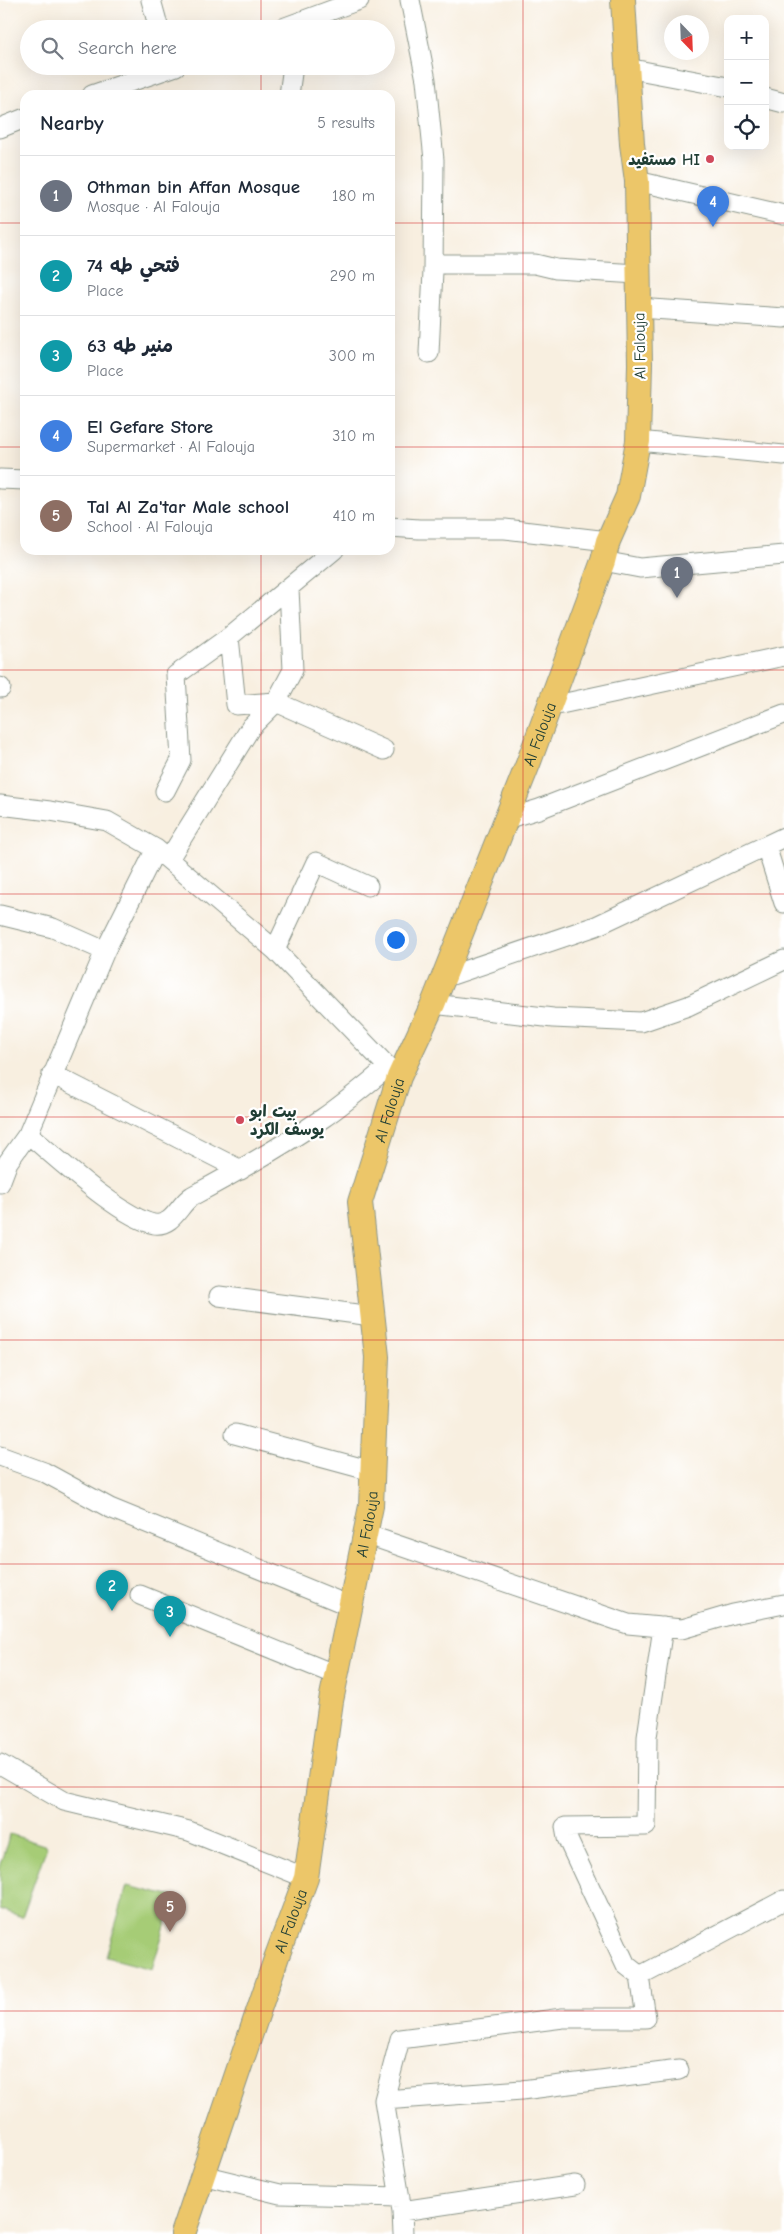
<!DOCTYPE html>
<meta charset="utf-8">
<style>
:root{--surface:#fff;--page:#f6f6f7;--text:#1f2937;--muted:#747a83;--line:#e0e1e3;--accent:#2563eb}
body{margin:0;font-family:"Comic Neue","Playpen Sans Arabic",sans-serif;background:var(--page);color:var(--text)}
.controls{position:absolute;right:15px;top:15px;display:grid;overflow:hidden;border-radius:10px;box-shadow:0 5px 20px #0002}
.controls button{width:45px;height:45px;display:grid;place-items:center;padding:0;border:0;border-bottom:1px solid var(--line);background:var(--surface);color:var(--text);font:25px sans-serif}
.compass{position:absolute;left:664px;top:15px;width:45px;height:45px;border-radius:50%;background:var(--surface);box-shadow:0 5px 20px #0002;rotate:157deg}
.you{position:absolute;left:395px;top:939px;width:18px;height:18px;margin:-12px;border:4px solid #fff;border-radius:50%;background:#1a73e8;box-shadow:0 0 0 8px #1a73e833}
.badge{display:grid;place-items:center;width:32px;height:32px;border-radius:50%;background:var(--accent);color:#fff;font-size:16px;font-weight:700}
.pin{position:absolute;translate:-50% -41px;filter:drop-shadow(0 1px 2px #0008)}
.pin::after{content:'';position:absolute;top:26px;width:18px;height:15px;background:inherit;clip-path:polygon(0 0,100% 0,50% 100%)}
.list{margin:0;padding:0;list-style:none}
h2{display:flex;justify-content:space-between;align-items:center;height:65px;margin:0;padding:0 20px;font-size:21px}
h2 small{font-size:16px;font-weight:400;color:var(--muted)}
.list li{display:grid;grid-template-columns:32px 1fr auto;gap:15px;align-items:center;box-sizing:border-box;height:80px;padding:0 20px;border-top:1px solid var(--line)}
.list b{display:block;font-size:19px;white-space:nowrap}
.list p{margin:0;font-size:16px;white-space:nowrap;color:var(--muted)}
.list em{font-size:16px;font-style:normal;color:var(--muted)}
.icon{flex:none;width:28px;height:28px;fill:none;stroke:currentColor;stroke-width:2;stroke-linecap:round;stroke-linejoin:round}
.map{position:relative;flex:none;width:784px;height:2234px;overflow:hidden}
.search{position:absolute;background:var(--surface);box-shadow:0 5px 20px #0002;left:20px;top:20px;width:375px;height:55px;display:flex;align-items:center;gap:12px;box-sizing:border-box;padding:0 18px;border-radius:28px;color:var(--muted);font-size:19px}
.panel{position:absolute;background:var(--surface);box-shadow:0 5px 20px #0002;left:20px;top:90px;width:375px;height:465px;border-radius:15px}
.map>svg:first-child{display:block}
</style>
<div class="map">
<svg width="784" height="2234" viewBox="0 0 784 2234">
<rect width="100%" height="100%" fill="#fff"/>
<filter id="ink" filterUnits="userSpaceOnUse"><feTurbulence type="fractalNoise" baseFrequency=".02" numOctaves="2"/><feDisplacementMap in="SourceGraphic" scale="10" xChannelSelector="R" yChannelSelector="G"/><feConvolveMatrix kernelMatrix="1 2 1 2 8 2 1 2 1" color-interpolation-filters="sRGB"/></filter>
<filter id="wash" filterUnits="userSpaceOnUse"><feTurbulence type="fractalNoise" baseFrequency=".0096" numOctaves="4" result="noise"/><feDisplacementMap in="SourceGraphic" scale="20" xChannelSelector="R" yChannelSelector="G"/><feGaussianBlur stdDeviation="1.12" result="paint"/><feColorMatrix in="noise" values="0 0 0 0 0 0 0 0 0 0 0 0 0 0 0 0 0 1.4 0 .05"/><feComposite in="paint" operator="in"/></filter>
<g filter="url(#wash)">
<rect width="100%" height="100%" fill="#f8efe0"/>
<path fill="#a6cc76" stroke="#628455" d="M10 1834 47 1846 22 1917 0 1909V1864Z
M127 1886 174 1897 152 1969 106 1957Z"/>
</g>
<g filter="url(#ink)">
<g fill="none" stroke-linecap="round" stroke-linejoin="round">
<defs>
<path id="minor" d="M151 0 159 29
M410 0 426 80 434 160 433 271 429 353
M280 29 359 0
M627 68 728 87
M92 95 176 66
M289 95 293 66
M765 98 784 103
M0 128 25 118
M637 181 784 215
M433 264H535L556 269 637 274
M638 308 784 318
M638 441 784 455
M0 479 25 480
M390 527 419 529H505L608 541
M603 561 640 568 784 555
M229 637 334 550
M0 687 1 688
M547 707 784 656
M165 791 181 760 176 675 229 637 236 705 276 702 384 750
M0 805 50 811 107 821 156 849
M506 819 539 809 784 714
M766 846 784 903
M169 859 251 727 276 702 293 670 289 589
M0 915 53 928 105 951 28 1134
M275 950 316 862 368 886
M105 951 156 849 275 950 388 1067
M443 978 596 926 784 837
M433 1004 553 1018 641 1022 688 1006 784 960
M52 1074 241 1170
M0 1183 8 1162 28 1134C56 1157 121 1218 154 1224 173 1227 179 1204 192 1196 237 1172 281 1147 323 1118 345 1103 367 1084 388 1067L399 1077
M219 1296 372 1316
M235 1434 372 1471
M0 1456 44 1472 110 1508 350 1606
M365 1534 628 1624 682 1629 733 1614 784 1604
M140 1595 336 1675
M0 1764 64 1801 189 1831 306 1878
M640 1976 784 1900
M384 2100 522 2090 679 2070
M202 2175 280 2194 400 2197
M402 2211 575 2185
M403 2234 402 2211 384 2100 400 2039 563 2018H646L640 1976 626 1965 567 1838 565 1827 646 1826 647 1737 663 1627"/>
<g id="major">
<path id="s1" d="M183 2234 277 1956 306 1878 331 1701 371 1506 377 1357 360 1202 399 1077 433 1004 528 764 603 561 608 541 628 496 638 441 640 364 637 181 632 144 623 0"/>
</g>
</defs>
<use href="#minor" stroke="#8c968a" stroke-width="21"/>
<use href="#major" stroke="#8c968a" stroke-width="26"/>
<use href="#minor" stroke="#fff" stroke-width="19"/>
<use href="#major" stroke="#ecc669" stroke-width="24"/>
</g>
</g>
<path fill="none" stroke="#d62828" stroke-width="1" stroke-opacity="0.55" d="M261 0V29M523 0V2234M261 66V95M0 223H25M390 223H784M0 447H25M390 447H784M261 550V2234M0 670H784M0 894H784M0 1117H784M0 1340H784M0 1564H784M0 1787H784M0 2011H784"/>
<g fill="#d1495b" stroke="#fff" stroke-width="2">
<circle cx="710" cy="159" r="5"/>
<circle cx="240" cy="1120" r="5"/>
</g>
<g text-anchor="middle" stroke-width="4.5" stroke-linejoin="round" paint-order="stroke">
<g font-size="16" font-weight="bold" fill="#1f3d34" stroke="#fff" text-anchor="end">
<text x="700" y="165">مستفيد HI</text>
<text x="250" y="1117" text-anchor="start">بيت ابو<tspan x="250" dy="18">يوسف الكرد</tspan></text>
</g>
<g font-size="16" fill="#1f3d34" stroke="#fff">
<text transform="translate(639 346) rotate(-91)" y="6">Al Falouja</text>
<text dy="6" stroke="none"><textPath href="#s1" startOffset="1561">Al Falouja</textPath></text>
<text dy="6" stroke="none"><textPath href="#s1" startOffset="1156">Al Falouja</textPath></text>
<text dy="6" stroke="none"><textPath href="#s1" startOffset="736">Al Falouja</textPath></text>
<text dy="6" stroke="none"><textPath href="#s1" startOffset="331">Al Falouja</textPath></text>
</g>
</g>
</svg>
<div class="controls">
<button>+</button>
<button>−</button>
<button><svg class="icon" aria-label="locate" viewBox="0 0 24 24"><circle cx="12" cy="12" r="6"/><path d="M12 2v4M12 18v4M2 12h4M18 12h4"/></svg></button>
</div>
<svg class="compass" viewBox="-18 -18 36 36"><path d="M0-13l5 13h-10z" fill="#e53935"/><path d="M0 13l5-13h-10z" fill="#747a83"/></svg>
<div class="you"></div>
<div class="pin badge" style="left:677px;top:598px;background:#6b7280">1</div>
<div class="pin badge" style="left:112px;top:1611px;background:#0f9aa8">2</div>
<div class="pin badge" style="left:170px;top:1637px;background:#0f9aa8">3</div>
<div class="pin badge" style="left:713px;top:227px;background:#3f7fe0">4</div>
<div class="pin badge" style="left:170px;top:1932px;background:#8d6e63">5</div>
<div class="search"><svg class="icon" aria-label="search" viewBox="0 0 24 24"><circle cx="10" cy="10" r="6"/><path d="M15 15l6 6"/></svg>Search here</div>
<section class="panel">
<h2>Nearby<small>5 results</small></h2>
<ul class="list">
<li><span class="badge" style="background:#6b7280">1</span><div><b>Othman bin Affan Mosque</b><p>Mosque · Al Falouja</p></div><em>180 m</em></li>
<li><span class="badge" style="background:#0f9aa8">2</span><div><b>فتحي طه 74</b><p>Place</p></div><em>290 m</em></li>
<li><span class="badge" style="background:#0f9aa8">3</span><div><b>منير طه 63</b><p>Place</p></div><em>300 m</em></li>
<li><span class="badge" style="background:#3f7fe0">4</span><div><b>El Gefare Store</b><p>Supermarket · Al Falouja</p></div><em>310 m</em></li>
<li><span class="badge" style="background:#8d6e63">5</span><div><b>Tal Al Za'tar Male school</b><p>School · Al Falouja</p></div><em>410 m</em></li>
</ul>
</section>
</div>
